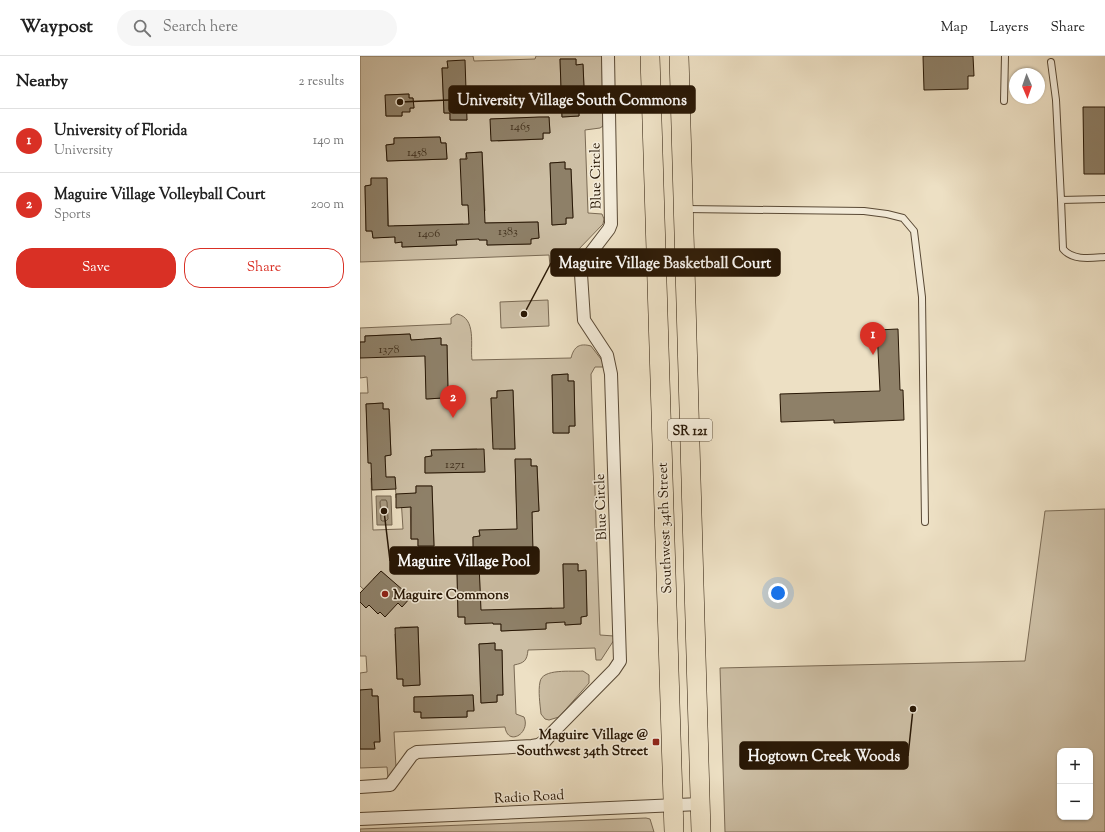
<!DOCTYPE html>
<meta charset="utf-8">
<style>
:root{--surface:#fff;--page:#f6f6f6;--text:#222;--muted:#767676;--line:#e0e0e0;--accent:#d93025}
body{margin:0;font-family:"Sorts Mill Goudy",serif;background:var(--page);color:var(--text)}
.controls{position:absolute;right:12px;bottom:12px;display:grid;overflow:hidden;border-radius:8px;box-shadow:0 1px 3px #0004}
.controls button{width:36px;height:36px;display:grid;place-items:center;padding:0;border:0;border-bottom:1px solid var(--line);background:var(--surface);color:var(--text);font:20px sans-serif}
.compass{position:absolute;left:649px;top:12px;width:36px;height:36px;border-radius:50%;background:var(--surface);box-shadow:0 1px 3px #0004;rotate:178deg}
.you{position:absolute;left:418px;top:537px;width:14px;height:14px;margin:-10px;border:3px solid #fff;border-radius:50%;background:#1a73e8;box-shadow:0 0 0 6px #1a73e833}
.badge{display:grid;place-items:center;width:26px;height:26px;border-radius:50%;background:var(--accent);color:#fff;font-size:13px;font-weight:700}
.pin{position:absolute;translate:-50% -33px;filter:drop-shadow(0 1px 2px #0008)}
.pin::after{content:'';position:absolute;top:21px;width:14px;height:12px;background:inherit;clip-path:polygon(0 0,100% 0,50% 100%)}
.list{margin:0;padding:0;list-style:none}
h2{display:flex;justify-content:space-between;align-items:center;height:52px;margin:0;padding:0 16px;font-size:17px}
h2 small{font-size:13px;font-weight:400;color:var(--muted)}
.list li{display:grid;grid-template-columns:26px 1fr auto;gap:12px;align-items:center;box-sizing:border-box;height:64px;padding:0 16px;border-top:1px solid var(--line)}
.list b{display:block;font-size:15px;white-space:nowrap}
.list p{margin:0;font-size:13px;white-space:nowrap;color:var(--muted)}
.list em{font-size:13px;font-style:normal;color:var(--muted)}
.actions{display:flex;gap:8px;padding:12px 16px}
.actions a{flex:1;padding:9px 0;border:1px solid var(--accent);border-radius:16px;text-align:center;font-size:14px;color:var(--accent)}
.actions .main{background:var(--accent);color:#fff}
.icon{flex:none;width:22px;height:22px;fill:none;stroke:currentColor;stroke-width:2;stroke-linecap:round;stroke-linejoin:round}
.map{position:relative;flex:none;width:745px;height:776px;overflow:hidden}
header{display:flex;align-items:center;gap:24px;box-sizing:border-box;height:56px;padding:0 20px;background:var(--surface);border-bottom:1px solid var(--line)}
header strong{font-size:19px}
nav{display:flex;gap:22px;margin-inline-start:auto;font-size:14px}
.search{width:280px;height:36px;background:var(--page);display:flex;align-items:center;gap:10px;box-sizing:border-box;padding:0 14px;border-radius:22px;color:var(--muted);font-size:15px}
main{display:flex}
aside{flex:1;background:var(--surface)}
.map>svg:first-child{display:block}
</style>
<header>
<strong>Waypost</strong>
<div class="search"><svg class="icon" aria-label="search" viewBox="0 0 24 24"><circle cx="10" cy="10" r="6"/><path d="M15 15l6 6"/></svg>Search here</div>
<nav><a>Map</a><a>Layers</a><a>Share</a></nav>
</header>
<main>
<aside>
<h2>Nearby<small>2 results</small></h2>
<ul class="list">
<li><span class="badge">1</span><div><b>University of Florida</b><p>University</p></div><em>140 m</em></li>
<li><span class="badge">2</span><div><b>Maguire Village Volleyball Court</b><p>Sports</p></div><em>200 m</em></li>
</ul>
<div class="actions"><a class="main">Save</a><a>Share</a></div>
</aside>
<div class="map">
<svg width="745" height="776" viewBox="0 0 745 776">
<rect width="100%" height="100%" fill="#ede0c4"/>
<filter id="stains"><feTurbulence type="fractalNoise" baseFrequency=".005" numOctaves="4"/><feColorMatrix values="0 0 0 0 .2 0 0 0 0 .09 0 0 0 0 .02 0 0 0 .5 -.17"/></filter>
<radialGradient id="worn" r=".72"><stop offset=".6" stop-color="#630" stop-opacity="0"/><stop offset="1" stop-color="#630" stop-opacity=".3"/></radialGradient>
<path fill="#ccbea4" stroke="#7a6a54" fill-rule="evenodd" d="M0 0H113L114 5 175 3 176 0H242L243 70 240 72 225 74 228 157 242 158 244 163 243 168 217 195H209L199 203 203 208 197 212 190 210 189 199 0 206ZM200 3H216V9H223L225 54 219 55V60L202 61ZM88 5 107 64H90V57H84L82 12H88ZM49 38V42H53L54 52H50L42 56V60H26V39ZM189 61 190 77H183V83L138 85 131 79V63ZM80 81 81 87H86L87 103 27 105 26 89 34 88V82ZM122 96 125 155 109 156 108 149H102L106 97ZM205 106V113H211L213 161 206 162V168L192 169 190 107ZM27 122 29 181 13 182 12 175H6L5 130 11 129V123ZM178 166 179 182 171 183 170 188 127 189V184H119L118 167ZM103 168 104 183 96 184V189L42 191V186H35L34 170Z
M188 244 189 270 141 272 140 246Z
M97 258C117 262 110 290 112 304L211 302C214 290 220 287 231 290L244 307 243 311H235L231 318 240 579 254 580V584L241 604H236L235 592 168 594C167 605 164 607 154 609L156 658 164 661C171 677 148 691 145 671L34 676 36 711 28 722 27 711 0 712V693H14V686L20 685 18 640H12V634H0V617L7 616 6 600H0V546L6 552 9 549 18 558 20 556 25 561 35 544 42 550 51 541 42 533 35 540 31 524 21 515 13 523 22 531 13 542 0 530V337H8L7 321 0 322V302L57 284H51L50 278 5 280V286H0V272L91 268V262ZM81 282V289H87L88 335H83V342L67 343 64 283ZM208 318V325H214L215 370H209V377H193L192 319ZM137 335H153L155 393H139L138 386H133L131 342H137ZM23 347V353H29L31 399 25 400V406L9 407 6 348ZM117 393 124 416 65 417V401L71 400 72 394ZM171 403V410H177L179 455 172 456V463H157L155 404ZM35 421 36 442H41L43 473 13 474 11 422ZM56 430H72L74 490H58V483H51L50 438 56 437ZM119 475 172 479 173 495 114 497 113 481 120 480ZM104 508H119L121 567 105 568V561H98L97 515H104ZM203 508H218V515H226L227 560 221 561V568L205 569ZM192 552V566L186 567V573L141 575V568H133V554ZM40 571H58L60 629 43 630V623H37L35 578 40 577ZM135 587V594H142L143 639H137V646L121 647 119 588ZM113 639 114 654 107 655V661L61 662V656H54V641Z
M745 453V776H365L360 612 665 605 685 455ZM700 695H730V761H700Z
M223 615 229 619V627L199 661 189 664 185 663 181 658C180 648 178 635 180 626 182 612 212 616 223 615Z
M286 762 290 763 294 776H0V773Z"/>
<path fill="#aa9c83" stroke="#766751" d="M16 440H31L32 469H17Z"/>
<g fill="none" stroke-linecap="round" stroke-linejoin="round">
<path stroke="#695a44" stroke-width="1" d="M22 444H26L27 446 28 463 26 465H22L21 464 20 446Z"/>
</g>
<path fill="#8e8068" stroke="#281705" d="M563 0H613L614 20H608V33L564 34Z
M200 3H216V9L223 8 225 55H219V60L202 61Z
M105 4 107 64H90V57H84L82 12H88L87 5Z
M49 38V42H53L54 52H50V56H42V60H26L25 39Z
M723 51H745V118H724Z
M179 61H189L190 77H183V83L131 85 130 63Z
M80 81 81 87H86L87 103 27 105 26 89 34 88V82Z
M122 96 125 167 178 166 179 182 171 183V188L127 189V184H119V183L96 184 97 189 42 191V186L35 187V181L13 182 12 175H6L5 130 11 129V122H27L28 170 109 168 108 149H102L100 103H107L106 97Z
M205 106V113H211L213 162H206V168L192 169 190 107Z
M538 273 540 334H543L544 364 474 367V364L421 366 420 338 520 335 517 274Z
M50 278 51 284 81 282V289H87L88 335H83V342L66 343 65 300 0 302V286H5V280Z
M208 318V325H214L215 370H209V377H193L192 319Z
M153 334 155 393H133L131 342H137V335Z
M23 347V353H29L31 399 25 400 26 421H35L36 433 12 434 11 407H8L6 348Z
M124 393 125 416 65 417V401L72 400 71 394Z
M155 403H171V410H177L179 455 172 456 173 495 113 497V481L120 480 119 474 157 473Z
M56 430H72L74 490H58V483H51V451L36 452V438L56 437Z
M103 508H119L121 554 204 552 203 508H218V515L226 514 227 560 221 561V568L205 569V566L186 567V573L141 575V568H133V567L105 568V561H98L97 515H104Z
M21 515 51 541 42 551 38 547 25 561 20 556 18 558 9 549 6 552 0 546V537Z
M58 571 60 629 43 630V623H37L35 572Z
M135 587V594H142L143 639H137V646L121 647 119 588Z
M12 633V640H18L20 686H14L15 693H0V634Z
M113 639 114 655H107V661L61 662V656H54V641Z"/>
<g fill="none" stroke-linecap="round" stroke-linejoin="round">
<defs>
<path id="lane" d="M691 6 696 44 701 144 745 143
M644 45 645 0
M701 144 703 193C713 205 731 202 745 201
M325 153 504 155 527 158 543 162 554 175 562 241 565 466"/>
<path id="street" d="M0 731 30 729 52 699 57 696 172 690 178 689 185 685 193 676 254 614 260 605 251 318 247 299 224 264 221 218 223 207 249 173 251 168 248 0
M0 763 340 748"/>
<path id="primary" d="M290 0 314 776
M319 0 341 776"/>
</defs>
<use href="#lane" stroke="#594935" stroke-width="8"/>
<use href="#street" stroke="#594935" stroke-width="14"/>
<use href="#primary" stroke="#281705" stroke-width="20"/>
<use href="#lane" stroke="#f3ebd9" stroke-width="6"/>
<use href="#street" stroke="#f3ebd9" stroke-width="12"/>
<use href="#primary" stroke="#ede0c4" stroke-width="19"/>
</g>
<g fill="#8f2418" stroke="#f3ebd9" stroke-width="1.5">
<circle cx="25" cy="538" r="4"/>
<rect x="292" y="682" width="8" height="8" rx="2"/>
</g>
<g text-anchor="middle" stroke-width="3" stroke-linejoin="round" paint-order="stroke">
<g font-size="12" fill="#42311e">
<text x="160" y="74">1465</text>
<text x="57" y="100">1458</text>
<text x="148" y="179">1383</text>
<text x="69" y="181">1406</text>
<text x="29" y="297">1378</text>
<text x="95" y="412">1271</text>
</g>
<rect fill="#f3ebd9" stroke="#655745" stroke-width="1" x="308" y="363" width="44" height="22" rx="3"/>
<g font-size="13" font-weight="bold" fill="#281705">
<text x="330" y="379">SR 121</text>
</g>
<g font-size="14" fill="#281705" stroke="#f3ebd9">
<text transform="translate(235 120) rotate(-91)" y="5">Blue Circle</text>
<text transform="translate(240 451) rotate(-92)" y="5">Blue Circle</text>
<text transform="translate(304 472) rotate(-92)" y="5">Southwest 34th Street</text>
<text transform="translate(169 740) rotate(-3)" y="5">Radio Road</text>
</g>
<g font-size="14" font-weight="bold" fill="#281705" stroke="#f3ebd9" text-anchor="start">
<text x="33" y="543">Maguire Commons</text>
<text x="288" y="683" text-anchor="end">Maguire Village @<tspan x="288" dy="16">Southwest 34th Street</tspan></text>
</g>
</g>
<path fill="none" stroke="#281705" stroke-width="1.5" d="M40 46L89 44M164 258L191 207M24 455L30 505M553 653L548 700"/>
<g fill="#281705" stroke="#f3ebd9" stroke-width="1.5">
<circle cx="40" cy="46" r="4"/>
<circle cx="164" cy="258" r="4"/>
<circle cx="24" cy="455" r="4"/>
<circle cx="553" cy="653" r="4"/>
</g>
<g fill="#281705" stroke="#281705" stroke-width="1.5">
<rect x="89" y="30" width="246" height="27" rx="4"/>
<rect x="191" y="193" width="229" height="27" rx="4"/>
<rect x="30" y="491" width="149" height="27" rx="4"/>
<rect x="380" y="686" width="168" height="27" rx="4"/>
</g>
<g font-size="15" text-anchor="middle" font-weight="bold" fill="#fff">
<text x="212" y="49">University Village South Commons</text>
<text x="305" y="212">Maguire Village Basketball Court</text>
<text x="104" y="510">Maguire Village Pool</text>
<text x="464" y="705">Hogtown Creek Woods</text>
</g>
<rect width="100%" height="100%" filter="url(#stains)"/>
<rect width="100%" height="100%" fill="url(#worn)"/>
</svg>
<div class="controls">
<button>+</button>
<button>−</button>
</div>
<svg class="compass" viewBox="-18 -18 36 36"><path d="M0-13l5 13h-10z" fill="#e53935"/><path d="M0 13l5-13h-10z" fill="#767676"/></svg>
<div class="you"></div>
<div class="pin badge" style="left:513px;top:299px">1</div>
<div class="pin badge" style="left:93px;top:362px">2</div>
</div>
</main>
